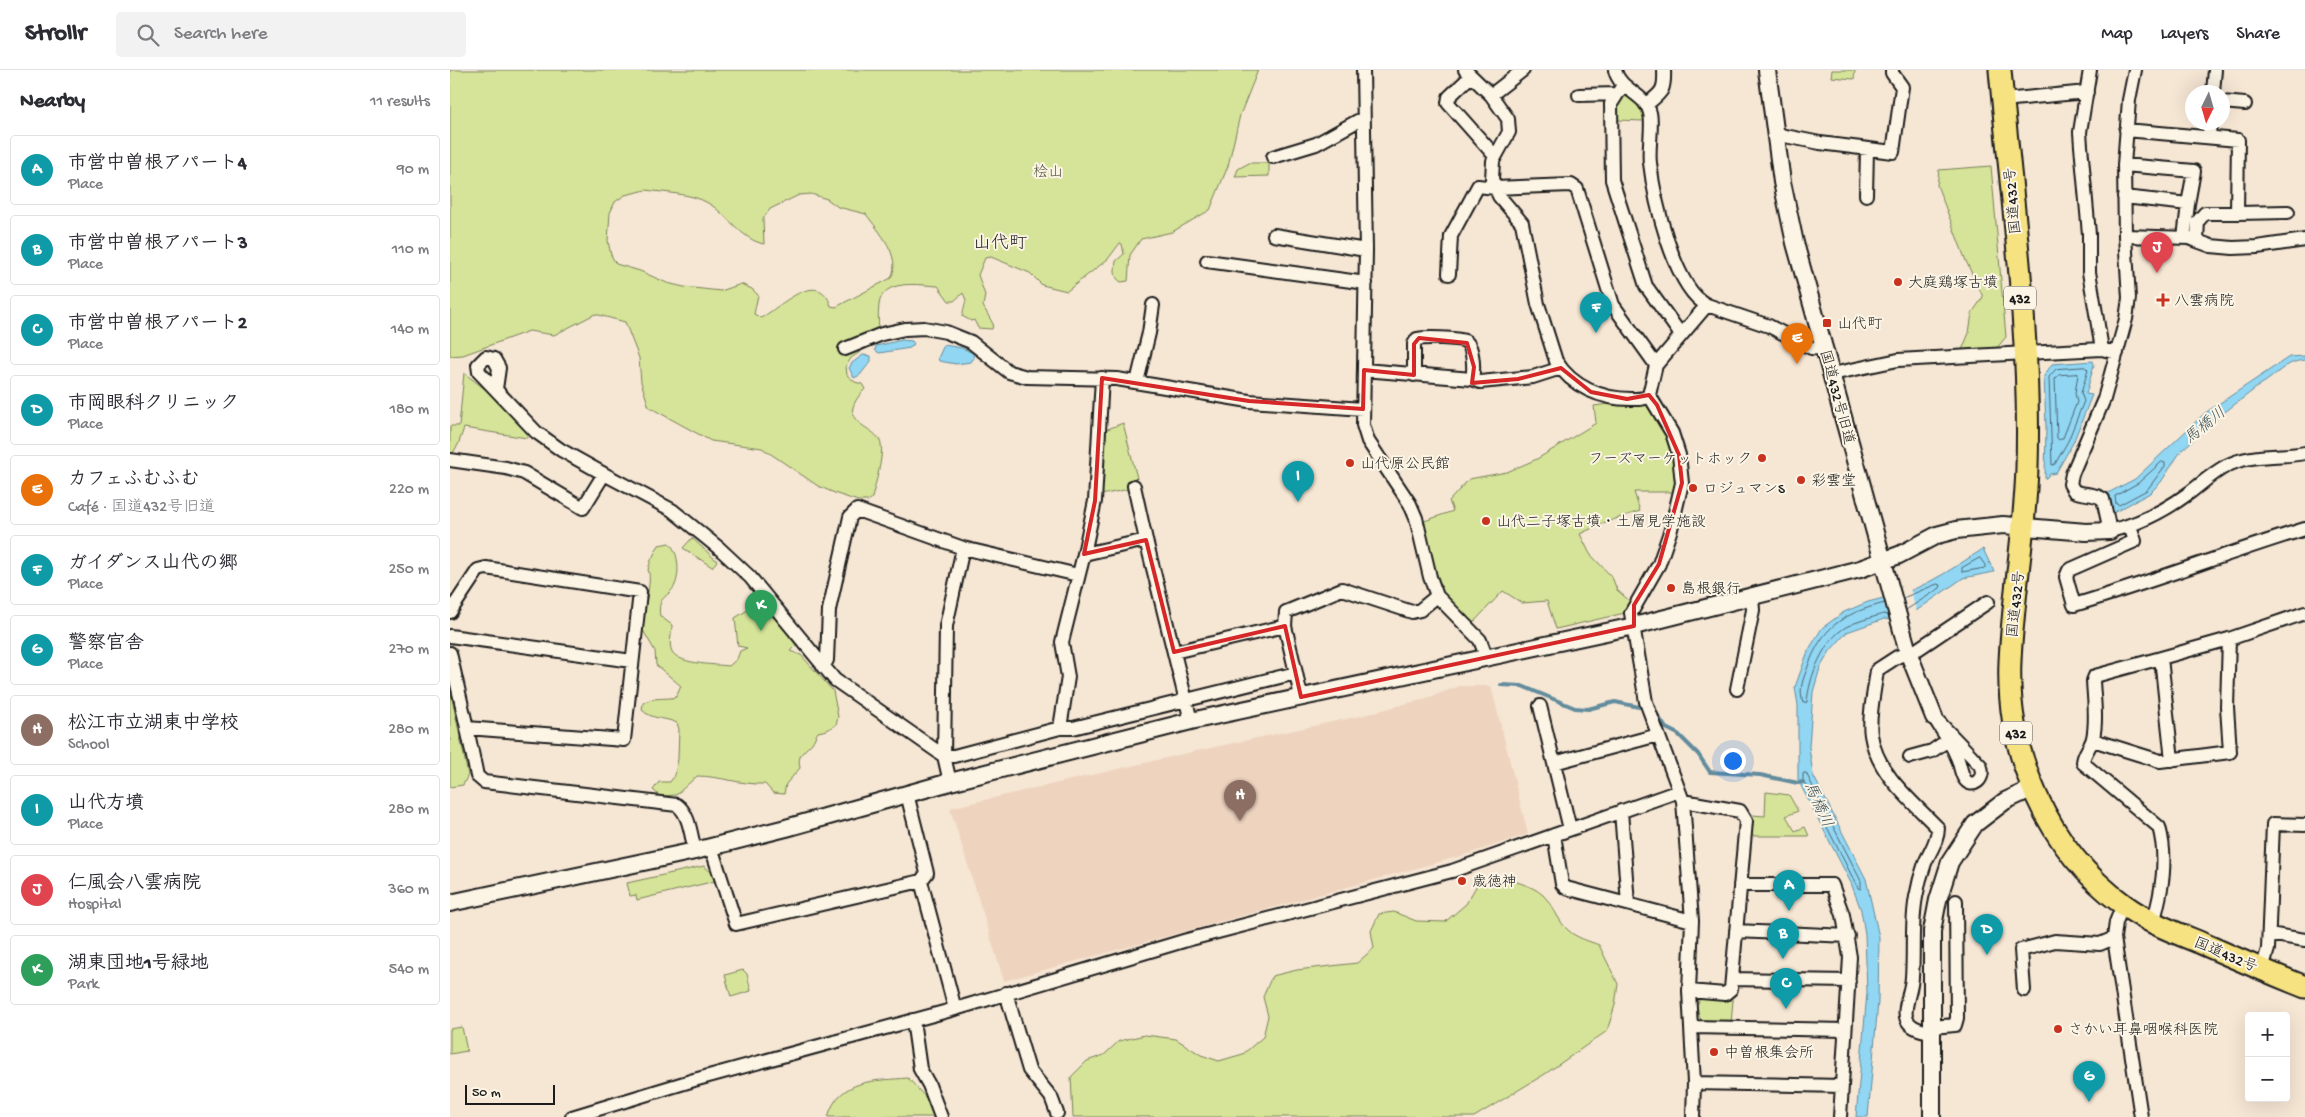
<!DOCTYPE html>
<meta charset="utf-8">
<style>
:root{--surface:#fff;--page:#f2f2f3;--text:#2b2b33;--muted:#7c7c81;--line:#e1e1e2;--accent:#c8321e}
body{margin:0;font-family:"Gochi Hand","Klee One",sans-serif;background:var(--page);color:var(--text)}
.controls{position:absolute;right:15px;bottom:15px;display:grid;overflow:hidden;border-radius:5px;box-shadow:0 5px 20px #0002}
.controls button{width:45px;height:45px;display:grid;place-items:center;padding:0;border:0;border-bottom:1px solid var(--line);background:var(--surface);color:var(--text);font:25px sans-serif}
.compass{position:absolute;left:1735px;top:15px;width:45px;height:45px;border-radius:50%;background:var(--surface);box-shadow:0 5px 20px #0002;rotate:185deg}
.scale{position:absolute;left:15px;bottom:12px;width:90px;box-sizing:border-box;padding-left:5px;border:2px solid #1c1c1c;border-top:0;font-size:14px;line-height:18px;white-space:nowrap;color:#1c1c1c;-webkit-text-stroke:4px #fcf5e5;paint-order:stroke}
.you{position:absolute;left:1282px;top:690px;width:18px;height:18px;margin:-12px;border:4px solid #fff;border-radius:50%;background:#1a73e8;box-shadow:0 0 0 8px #1a73e833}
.badge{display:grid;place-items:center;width:32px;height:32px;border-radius:50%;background:var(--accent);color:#fff;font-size:16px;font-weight:700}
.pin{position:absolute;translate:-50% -41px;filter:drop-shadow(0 1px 2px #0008)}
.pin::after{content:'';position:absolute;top:26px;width:18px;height:15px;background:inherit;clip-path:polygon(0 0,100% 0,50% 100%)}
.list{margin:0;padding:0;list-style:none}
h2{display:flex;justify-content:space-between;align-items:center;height:65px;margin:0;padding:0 20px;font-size:21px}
h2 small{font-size:16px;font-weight:400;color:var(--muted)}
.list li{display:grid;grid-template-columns:32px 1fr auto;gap:15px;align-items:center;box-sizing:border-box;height:70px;margin:0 10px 10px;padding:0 10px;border:1px solid var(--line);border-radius:5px}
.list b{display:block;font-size:19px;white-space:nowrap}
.list p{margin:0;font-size:16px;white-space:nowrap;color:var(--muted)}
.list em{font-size:16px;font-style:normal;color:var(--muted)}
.icon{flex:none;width:28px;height:28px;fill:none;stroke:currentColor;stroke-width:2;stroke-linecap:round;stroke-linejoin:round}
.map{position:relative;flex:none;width:1855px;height:1047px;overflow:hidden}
header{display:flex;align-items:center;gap:30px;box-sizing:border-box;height:70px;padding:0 25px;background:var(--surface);border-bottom:1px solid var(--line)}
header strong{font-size:24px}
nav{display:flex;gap:28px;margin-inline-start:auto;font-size:18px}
.search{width:350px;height:45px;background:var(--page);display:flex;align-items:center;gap:12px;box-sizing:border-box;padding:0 18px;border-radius:5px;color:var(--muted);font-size:19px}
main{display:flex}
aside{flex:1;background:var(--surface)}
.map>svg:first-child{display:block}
</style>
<header>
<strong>Strollr</strong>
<div class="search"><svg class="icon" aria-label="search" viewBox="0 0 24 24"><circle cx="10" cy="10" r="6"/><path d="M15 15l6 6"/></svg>Search here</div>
<nav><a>Map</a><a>Layers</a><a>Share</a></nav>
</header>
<main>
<aside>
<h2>Nearby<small>11 results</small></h2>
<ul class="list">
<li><span class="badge" style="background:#0f9aa8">A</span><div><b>市営中曽根アパート4</b><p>Place</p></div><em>90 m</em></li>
<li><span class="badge" style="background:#0f9aa8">B</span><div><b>市営中曽根アパート3</b><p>Place</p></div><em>110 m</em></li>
<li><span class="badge" style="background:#0f9aa8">C</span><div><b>市営中曽根アパート2</b><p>Place</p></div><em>140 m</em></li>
<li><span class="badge" style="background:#0f9aa8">D</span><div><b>市岡眼科クリニック</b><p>Place</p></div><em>180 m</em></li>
<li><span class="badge" style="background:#e8710a">E</span><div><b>カフェふむふむ</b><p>Café · 国道432号旧道</p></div><em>220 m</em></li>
<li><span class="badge" style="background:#0f9aa8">F</span><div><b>ガイダンス山代の郷</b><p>Place</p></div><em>250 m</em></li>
<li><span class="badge" style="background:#0f9aa8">G</span><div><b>警察官舎</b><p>Place</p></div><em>270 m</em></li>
<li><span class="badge" style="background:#8d6e63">H</span><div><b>松江市立湖東中学校</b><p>School</p></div><em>280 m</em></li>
<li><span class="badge" style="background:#0f9aa8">I</span><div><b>山代方墳</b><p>Place</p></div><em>280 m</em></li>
<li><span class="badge" style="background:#e0444e">J</span><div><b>仁風会八雲病院</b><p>Hospital</p></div><em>360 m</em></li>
<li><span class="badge" style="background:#2e9e5b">K</span><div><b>湖東団地1号緑地</b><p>Park</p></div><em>540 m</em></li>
</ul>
</aside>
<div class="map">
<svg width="1855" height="1047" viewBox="0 0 1855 1047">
<rect width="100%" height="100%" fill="#f6e6d4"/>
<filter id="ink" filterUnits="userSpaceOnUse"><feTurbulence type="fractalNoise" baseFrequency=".02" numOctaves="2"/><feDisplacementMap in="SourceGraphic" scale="10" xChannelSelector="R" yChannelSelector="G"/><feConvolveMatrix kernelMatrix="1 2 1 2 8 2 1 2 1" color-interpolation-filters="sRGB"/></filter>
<g filter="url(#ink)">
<path fill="#eed4bf" d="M1010 616H1041L1078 764 1015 785 554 911 500 738 746 681 910 646 974 629Z"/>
<path fill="#d5e498" stroke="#78805a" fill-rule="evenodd" d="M0 0H808L790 45 778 96 760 140 722 162 691 169 680 185 678 211 671 212C663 207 665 200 666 191L674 184 672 174 670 173 658 189 617 221 592 215 580 203 541 187 535 188 528 205 535 225 533 236 543 254 542 259 528 258 524 250 521 251 512 246 516 230 513 223 504 231H499L488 216C469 215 432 208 429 235 427 247 430 258 428 270L401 288 396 296 397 305 405 312 412 314 415 319C381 355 427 354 431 374 434 386 425 415 422 428L418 431H408L387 424 368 416 312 378 261 371 199 337 191 312 189 288 175 252 145 244 104 265 79 261 13 285 0 286ZM196 120C215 123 241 123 258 133 277 144 292 170 314 174L313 149 320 139 349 125 361 124 377 129 388 137 416 144C429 162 452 186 441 208L386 237 381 236C369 197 330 237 311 248L304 244 308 225 302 219 291 214 271 221 234 217 217 213 190 201 166 194 161 185 158 171 160 143 165 132 175 125Z
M1382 0H1405L1404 9 1381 7Z
M1173 26C1185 27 1195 39 1194 51L1166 50 1167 32Z
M799 93H819V106L785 107 788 99Z
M1541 96 1556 267 1546 279 1512 280 1519 263 1522 243 1533 227 1516 191 1487 115 1489 100Z
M14 303 44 326 78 362 77 368 14 358 8 375 2 384 0 383V356H9Z
M1165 333 1179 336 1191 333 1201 336 1219 369 1228 397 1227 422H1184L1190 441 1153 453 1130 464 1140 484 1162 507 1167 520 1182 533 1179 542 1106 559 1097 531 1072 533 1053 521 1021 555 988 523 969 453 1003 441 999 431 1019 409 1057 402 1087 389 1146 353 1144 336Z
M673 353 687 408 679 419 651 425 655 360Z
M242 468 267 491 262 497 233 478Z
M219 473C229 482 230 503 225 515 218 529 207 525 210 546L222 555C222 562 219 572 221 579 225 595 264 594 279 596L287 589 290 581 297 578 288 576 285 548 307 534 308 526 346 575 340 581 351 585 383 621 388 647 386 655 377 660 368 662C366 665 364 670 362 673 353 683 347 684 350 698L336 714 334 724 323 723 315 714C291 715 270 706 247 706L226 725 210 726 203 720 209 712H220L225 705 228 689 229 659 227 653C215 647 202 650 192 640L193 633C204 626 215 630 226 627L231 616 206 595 205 581 191 557C193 544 203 509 198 500L201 490 209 475Z
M0 619 18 705 13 715 0 717Z
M1316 722 1339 725 1348 741 1336 746 1345 761 1355 757 1359 766H1300L1302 745 1315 746Z
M254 796 261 802 265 811 187 830 186 825 180 826 177 813Z
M1046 806C1061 811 1081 814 1093 825 1103 835 1110 854 1118 860 1126 868 1139 871 1149 875L1168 914 1165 935 1157 961 1095 1004 1024 1047H623L621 1007 637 991 654 985 669 971 695 965 726 969 751 985 769 991 793 984 813 967 818 946 813 927 822 906 847 900 907 893 924 878 921 861 929 844 944 842 966 851 995 852 1016 834 1027 815Z
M293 900 297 904 301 921 281 927 275 905Z
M1251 927 1283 930 1281 954 1254 952 1249 947 1247 935Z
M12 957 17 981 0 984V959Z
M458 1008 485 1038 487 1047H378C389 1008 425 1011 458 1008Z"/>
<path fill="#91d6f3" stroke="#628c9d" d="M452 270 462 271 464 274 460 278 429 283 425 280 426 276Z
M494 275 512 278 523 283 524 288 521 292 506 294 489 291 488 288Z
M413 285 421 286V291L410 305 404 308 399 298 402 293Z
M1855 286V290C1833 292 1828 305 1810 315L1745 365 1743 370 1731 381 1711 412 1700 423 1663 443 1656 424 1685 409 1755 343 1839 287Z
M1643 291 1644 295 1636 324 1642 325 1623 373 1606 403 1600 404 1595 409 1596 357 1594 306 1602 294Z
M1533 479 1544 502 1513 508 1466 541 1451 524C1481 514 1506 496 1533 479Z
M1449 524 1441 550 1434 549 1397 562 1380 581 1370 598 1363 622 1359 677 1363 705 1416 809 1429 867 1428 932 1418 1047H1406L1417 923 1415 864 1411 840 1401 813 1348 710V635L1345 617 1358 581 1372 558 1394 542 1418 532Z"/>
<path fill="#f6e6d4" d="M1460 518 1467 543 1439 551 1432 526Z"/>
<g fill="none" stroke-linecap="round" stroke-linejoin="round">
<path stroke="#4b6672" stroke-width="1" d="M1635 297 1638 300 1631 323 1634 331 1618 371 1605 394 1602 395 1599 307 1606 299Z
M1628 304 1625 323 1627 332 1613 368 1609 370 1607 368 1605 309 1609 305Z
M1712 392 1715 393V396L1697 420 1669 435 1666 434 1665 426 1688 413Z
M1530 488 1535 495V498L1512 502V498Z
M1453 528 1487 514 1491 515 1490 518 1456 540
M1435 533C1391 544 1372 557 1357 599 1352 612 1349 620 1353 633L1357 632C1359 608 1373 570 1396 557 1407 551 1421 548 1433 544L1438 545
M1356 703 1411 811V819L1408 818 1353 710V704Z"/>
<path stroke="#628c9d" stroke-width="4" d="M1051 615 1072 616 1125 638 1138 639 1165 632 1189 637
M1206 643 1216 658 1228 664 1248 684 1260 702 1310 705 1348 713 1353 712"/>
<defs>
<path id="minor" d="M913 0 916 180 913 355 918 371 960 434 966 448 980 507 987 526 1030 570 1037 589
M1015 0 1041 25 1058 49 1059 62 1043 91 1042 109 1049 126 1072 153 1088 234 1106 291C1122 317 1151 329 1181 329 1188 329 1194 330 1199 325
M1165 0C1169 20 1196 24 1200 43 1203 56 1198 78 1200 93 1204 128 1224 219 1257 235L1319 256 1361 278 1376 279
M1640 0 1630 62 1631 76 1639 164V202L1652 279
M1685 0 1679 30 1674 95 1675 166 1679 228 1676 249 1654 329 1622 404 1620 414 1624 421C1633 425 1645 423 1653 429L1660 461C1689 454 1716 440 1739 423 1751 414 1763 403 1776 396 1801 383 1828 388 1855 383
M1021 6 999 27 998 33 1045 86
M1173 15 1161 34 1162 110 1196 216 1231 265
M1763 22 1765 0
M1041 25 1073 0
M1129 25 1166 24
M1553 30 1637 22
M1772 32 1795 34
M1196 35C1212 22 1215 21 1214 0
M1676 60 1788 70 1787 143 1838 142
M1325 64 1370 73 1443 82 1452 17 1442 3V0
M1759 67 1760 52
M823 87 866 74 913 48
M1674 95 1744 101 1738 134 1734 168
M1416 125 1417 79
M1674 127 1738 134
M824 165 916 180
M1675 166 1739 168 1761 176 1783 178 1807 177 1855 170
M1747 170 1748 151 1755 143H1787
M757 191 916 213
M999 204 1001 166 1028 116 1045 118 1121 115 1127 119 1163 235 1206 295
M395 279 432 264 455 259 474 258 496 262 521 272 559 302 577 307 667 309 799 331 913 339
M914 300 1022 309 1030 312 1083 307 1111 298
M1382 304 1448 290 1652 279 1667 283
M964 305V274L967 269C975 267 1008 268 1015 271 1024 276 1024 301 1022 309
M687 312 699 263 703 235
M0 390 56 398 74 403 133 438 154 404 111 380 86 362 29 302 28 295 36 287 44 289 49 298 46 319
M154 404 222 440 270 479 300 507 385 610 494 686H504L610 658H623L846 603 851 627
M684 416 696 470
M1680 456 1685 471 1619 500 1616 507 1624 535C1702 512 1777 483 1855 459
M634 484 696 470 741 651
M0 542 28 500 36 498 190 522 174 670 17 658 0 583
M835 556 836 542 892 519 962 542 970 540 987 526
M0 566 182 591
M724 582 835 556 846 603
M373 597 377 590 379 540 400 447 407 440 513 478 628 505
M1287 619 1303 540 1302 527
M1090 636 1120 759
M1484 647 1530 695C1537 709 1521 721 1514 708 1510 701 1510 692 1506 685 1501 672 1491 660 1484 647Z
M17 658 27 706 34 712 227 735C240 744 241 767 245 781
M610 658 618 607 612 572 634 484 645 431 652 308
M1643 670 1710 691 1780 682 1777 637 1779 569 1855 543
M1460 687 1482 681 1498 670
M1722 690 1711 588 1779 569
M1104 693 1208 665
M500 712 494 686 496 556 513 478
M1233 731 1290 741 1296 751 1281 919 1275 924 1239 921
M1171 741 1178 834
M1104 765 1112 814 1116 818 1242 851
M261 777 286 854 471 811 477 803 457 724
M471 811 505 939
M1290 815H1382L1393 845 1400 887 1390 1047
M1673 835 1666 852 1664 868 1691 1047
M1703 853C1712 822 1718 789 1709 757L1633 693C1633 683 1641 677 1643 668 1647 650 1644 629 1643 611L1645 606 1711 588
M1286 861 1398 866
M1819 864 1855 870
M1812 899 1818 879 1823 754 1855 755
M1282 909 1399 911
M1574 920 1571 880 1605 871 1650 874 1664 868
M556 923 579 1000 601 1027 607 1043
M463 950 470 999 479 1015 491 1047
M1241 957 1395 960
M1482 957 1505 955 1507 948 1506 831
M1482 962C1439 957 1461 931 1462 907 1464 880 1461 853 1466 827 1468 815 1471 804 1475 793 1480 781 1488 771 1488 758 1462 731 1427 704 1421 665 1418 647 1425 618 1427 600L1447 587 1468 579 1538 532
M1244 1013 1392 1016
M122 1047 244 1010 505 939 737 870 1002 801 1229 721
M1243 1047 1244 1013 1239 921 1242 851 1233 731 1196 632 1181 543 1209 494 1221 459 1232 413 1229 385 1222 363 1199 325 1206 295 1257 235"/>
<path id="tertiary" d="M1317 0 1332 112 1345 173 1458 582 1484 647
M0 833 245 781 336 758 500 712 741 651 1184 556 1410 499 1449 485 1487 465 1506 460 1553 455 1636 462 1660 461
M1482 1047V861L1488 830 1500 792 1525 754 1555 731 1583 718"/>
<path id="trunk" d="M1550 0C1562 132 1581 265 1577 398 1575 462 1563 526 1560 591 1556 683 1598 780 1674 835 1697 852 1724 862 1751 873 1785 888 1820 903 1855 917"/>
</defs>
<use href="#minor" stroke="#1c1c1c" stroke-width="16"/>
<use href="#tertiary" stroke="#1c1c1c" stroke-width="20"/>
<use href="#trunk" stroke="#1c1c1c" stroke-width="25"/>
<use href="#minor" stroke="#fcf5e5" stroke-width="12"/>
<use href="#tertiary" stroke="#fcf5e5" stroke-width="16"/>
<use href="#trunk" stroke="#f6e281" stroke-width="21"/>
</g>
</g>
<path fill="none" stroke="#d62828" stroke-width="4" stroke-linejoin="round" d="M969 268 1017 273 1024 297 1022 313 1068 309 1111 298 1141 322 1177 329 1199 325 1207 335 1229 385 1232 413 1209 494 1184 535V556L851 627 835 556 724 582 696 470 634 484 645 431 652 308 799 331 913 339 914 300 964 305V274Z"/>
<g fill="#c8321e" stroke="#fcf5e5" stroke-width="2">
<circle cx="1448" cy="212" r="5"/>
<path d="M1710.5 222.5h5v5h5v5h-5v5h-5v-5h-5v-5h5z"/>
<rect x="1372" y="248" width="10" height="10" rx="2.5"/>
<circle cx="1312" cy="388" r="5"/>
<circle cx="900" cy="393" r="5"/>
<circle cx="1351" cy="410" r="5"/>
<circle cx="1243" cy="418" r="5"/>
<circle cx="1036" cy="451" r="5"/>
<circle cx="1221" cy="518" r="5"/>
<circle cx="1012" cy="811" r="5"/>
<circle cx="1608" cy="959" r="5"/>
<circle cx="1264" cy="982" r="5"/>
</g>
<g text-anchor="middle" stroke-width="4" stroke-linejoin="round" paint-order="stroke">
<g fill="#fcf5e5" stroke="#5f5d58" stroke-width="1">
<rect x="1554" y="216.5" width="32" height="23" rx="4"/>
<rect x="1550" y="651.5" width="32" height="23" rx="4"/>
</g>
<g font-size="14" font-weight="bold" fill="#1c1c1c">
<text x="1570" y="233">432</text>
<text x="1566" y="668">432</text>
</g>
<g font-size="15" fill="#545841" stroke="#fcf5e5">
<text x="598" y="106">桧山</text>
</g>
<g font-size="15" fill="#1c1c1c" stroke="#fcf5e5">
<text transform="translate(1562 131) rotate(-95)" y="5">国道432号</text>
<text transform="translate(1388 327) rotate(75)" y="5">国道432号旧道</text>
<text transform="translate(1565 534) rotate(-84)" y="5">国道432号</text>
<text transform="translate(1776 884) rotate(23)" y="5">国道432号</text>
</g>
<g font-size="15" fill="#1c1c1c" stroke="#fcf5e5" text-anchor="start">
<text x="1458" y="217">大庭鶏塚古墳</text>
<text x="1724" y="235">八雲病院</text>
<text x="1387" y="258">山代町</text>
<text x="1302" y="393" text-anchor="end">フーズマーケットホック</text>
<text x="910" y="398">山代原公民館</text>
<text x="1361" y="415">彩雲堂</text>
<text x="1253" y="423">ロジュマンS</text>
<text x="1046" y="456">山代二子塚古墳・土層見学施設</text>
<text x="1231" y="523">島根銀行</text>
<text x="1022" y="816">歳徳神</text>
<text x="1618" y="964">さかい耳鼻咽喉科医院</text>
<text x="1274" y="987">中曽根集会所</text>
</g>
<g font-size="16" font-style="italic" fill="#3f545c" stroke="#fcf5e5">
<text transform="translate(1754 354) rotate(-39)" y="6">馬橋川</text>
<text transform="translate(1370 734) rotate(66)" y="6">馬橋川</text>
</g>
<g font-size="18" fill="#1c1c1c" stroke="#fcf5e5">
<text x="550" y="178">山代町</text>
</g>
</g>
</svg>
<div class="controls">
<button>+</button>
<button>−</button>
</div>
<svg class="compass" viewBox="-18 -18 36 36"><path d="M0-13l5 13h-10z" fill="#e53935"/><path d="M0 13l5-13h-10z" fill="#7c7c81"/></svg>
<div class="scale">50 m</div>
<div class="you"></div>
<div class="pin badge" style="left:1339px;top:841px;background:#0f9aa8">A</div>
<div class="pin badge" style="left:1333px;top:889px;background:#0f9aa8">B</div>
<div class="pin badge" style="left:1336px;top:939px;background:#0f9aa8">C</div>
<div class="pin badge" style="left:1537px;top:885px;background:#0f9aa8">D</div>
<div class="pin badge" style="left:1347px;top:294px;background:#e8710a">E</div>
<div class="pin badge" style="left:1146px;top:263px;background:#0f9aa8">F</div>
<div class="pin badge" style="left:1639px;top:1032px;background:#0f9aa8">G</div>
<div class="pin badge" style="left:790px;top:751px;background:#8d6e63">H</div>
<div class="pin badge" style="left:848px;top:432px;background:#0f9aa8">I</div>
<div class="pin badge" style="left:1707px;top:203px;background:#e0444e">J</div>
<div class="pin badge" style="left:311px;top:561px;background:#2e9e5b">K</div>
</div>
</main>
